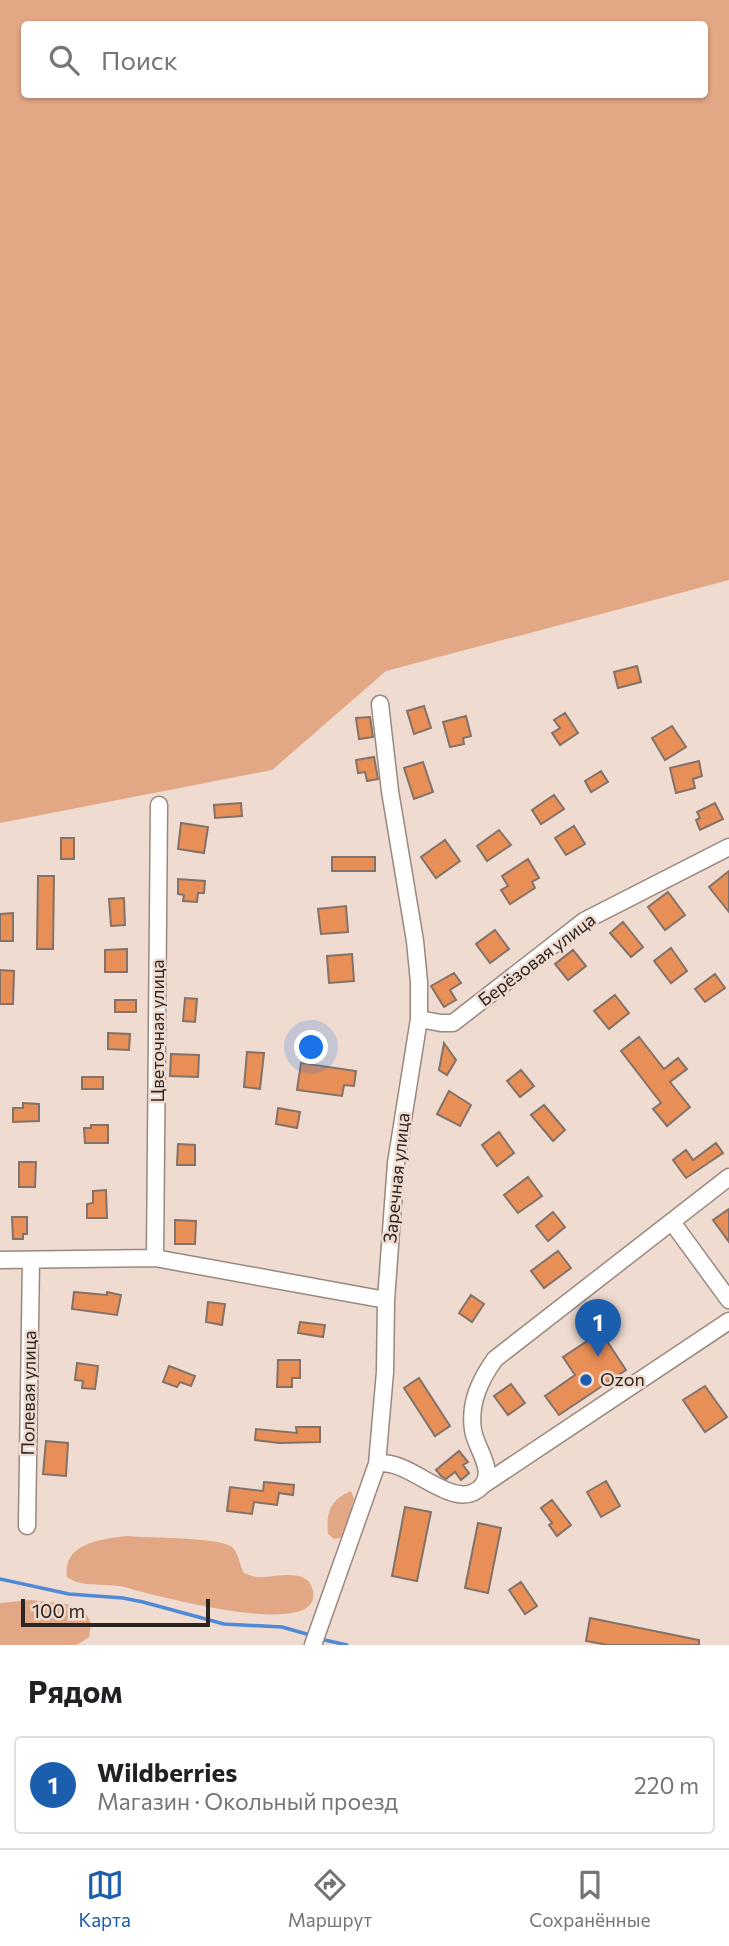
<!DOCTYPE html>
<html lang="ru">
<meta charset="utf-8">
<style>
:root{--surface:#fff;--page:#f2f2f2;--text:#202124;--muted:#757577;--line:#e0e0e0;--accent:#1c5eae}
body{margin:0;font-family:Commissioner,sans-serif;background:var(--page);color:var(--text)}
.scale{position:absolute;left:21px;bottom:18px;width:189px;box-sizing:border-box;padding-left:7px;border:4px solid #2c2521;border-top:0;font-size:19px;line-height:24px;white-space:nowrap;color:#2c2521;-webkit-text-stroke:5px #efdbd0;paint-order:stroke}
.you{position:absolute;left:312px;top:1048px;width:24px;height:24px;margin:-18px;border:5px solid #fff;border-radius:50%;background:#1a73e8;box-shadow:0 0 0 10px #1a73e833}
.badge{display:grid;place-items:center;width:46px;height:46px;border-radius:50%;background:var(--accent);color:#fff;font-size:23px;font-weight:700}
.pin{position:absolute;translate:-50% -58px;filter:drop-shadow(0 2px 4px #0008)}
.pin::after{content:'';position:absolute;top:37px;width:24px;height:21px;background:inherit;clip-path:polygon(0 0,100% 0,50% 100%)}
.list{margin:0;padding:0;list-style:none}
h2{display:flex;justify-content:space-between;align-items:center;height:91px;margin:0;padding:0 28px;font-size:30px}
h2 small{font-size:23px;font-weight:400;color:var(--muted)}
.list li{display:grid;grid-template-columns:46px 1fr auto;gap:21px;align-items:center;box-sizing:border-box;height:98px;margin:0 14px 14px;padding:0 14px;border:2px solid var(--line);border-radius:7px}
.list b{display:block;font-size:26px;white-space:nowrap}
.list p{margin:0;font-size:23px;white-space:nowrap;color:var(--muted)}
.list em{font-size:23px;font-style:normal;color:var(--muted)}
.icon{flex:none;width:38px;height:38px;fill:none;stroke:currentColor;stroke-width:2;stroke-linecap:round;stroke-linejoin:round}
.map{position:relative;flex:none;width:729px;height:1645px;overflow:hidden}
.search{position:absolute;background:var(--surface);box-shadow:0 2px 5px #0004;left:21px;right:21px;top:21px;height:77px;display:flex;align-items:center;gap:18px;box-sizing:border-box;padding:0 24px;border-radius:7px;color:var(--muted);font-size:26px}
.sheet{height:203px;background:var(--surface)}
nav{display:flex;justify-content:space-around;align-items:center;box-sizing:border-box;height:98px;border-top:2px solid var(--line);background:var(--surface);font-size:19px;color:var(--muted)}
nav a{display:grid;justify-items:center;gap:4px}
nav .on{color:var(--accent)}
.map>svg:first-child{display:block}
</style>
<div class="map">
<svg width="729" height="1645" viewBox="0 0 729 1645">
<rect width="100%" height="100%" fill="#efdbd0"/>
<path fill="#e2a784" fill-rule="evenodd" d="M0 0H729V580L386 671 272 770 0 823ZM24 24H704V94H24Z
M351 1491 354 1499 346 1528 340 1538 334 1539 328 1534C326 1512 330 1500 351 1491Z
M127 1536C147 1538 219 1537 232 1547 239 1553 239 1565 244 1573 251 1576 256 1578 264 1577 277 1576 307 1569 312 1588 331 1645 147 1593 124 1587 106 1583 82 1588 67 1577 62 1543 102 1539 127 1536Z
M31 1600 66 1604 84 1610 91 1623 89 1637 77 1645H0V1603Z"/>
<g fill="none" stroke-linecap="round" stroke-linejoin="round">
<path stroke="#5089d5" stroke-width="3.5" d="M0 1579 69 1594 123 1598 143 1602 224 1624 282 1627 310 1635
M320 1639 347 1645"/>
</g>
<path fill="#e88f57" stroke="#837269" stroke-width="2" d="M637 666 641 682 618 688 614 672Z
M424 706 431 728 414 734 407 711Z
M565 713 578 733 560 745 552 733 560 728 554 720Z
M466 716 471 736 463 738 464 744 450 747 443 722Z
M370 717 373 737 359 739 356 718Z
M672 726 686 747 665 760 652 738Z
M374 757 378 779 367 781 365 772 358 773 356 760Z
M699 761 702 776 693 779 695 788 676 793 670 768Z
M423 762 433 792 414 799 404 768Z
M601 771 608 782 591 792 585 781Z
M554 795 564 809 541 824 532 810Z
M241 803 242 816 215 818 214 805Z
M715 803 723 819 700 830 696 820 700 818 697 812Z
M181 823 208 827 204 853 178 849Z
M574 826 585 844 566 855 555 838Z
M499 830 511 845 487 861 477 846Z
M61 838H74V859H61Z
M445 840 460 861 436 878 421 857Z
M332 857H375V871H332Z
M528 859 539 878 532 882 535 888 510 904 501 890 508 886 502 876Z
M729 871V912L709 887Z
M38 876H54L53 949H37Z
M178 879 205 881 204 893H198L197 902 183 901 184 895 178 894Z
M668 892 685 915 665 930 648 907Z
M124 898 125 925 111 926 109 899Z
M346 906 348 932 321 934 318 909Z
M13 913V941H0V914Z
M623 922 643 947 631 957 610 933Z
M495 930 509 949 490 963 476 944Z
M671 948 687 971 671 983 654 961Z
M127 949V972H105V950Z
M573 950 586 966 568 980 555 964Z
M352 954 354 981 329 983 327 956Z
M0 970 14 971 13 1004H0Z
M454 973 461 983 450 990 456 1000 444 1007 431 986Z
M715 974 725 988 705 1002 695 989Z
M615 995 629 1013 609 1029 594 1011Z
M185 998 197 999 195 1022 183 1021Z
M115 1000H136V1012H115Z
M108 1033 130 1034 129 1050 108 1049Z
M639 1037 664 1069 678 1058 687 1069 670 1082 690 1107 667 1126 653 1109 661 1103 621 1051Z
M444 1043 456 1060 447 1075 439 1070Z
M247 1052 264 1053 260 1089 244 1087Z
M171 1054 199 1055 198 1077 170 1076Z
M301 1063 356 1071 354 1086 344 1085 342 1096 297 1090Z
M521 1070 534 1086 520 1097 507 1081Z
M82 1077H103V1089H82Z
M449 1091 471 1105 460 1126 437 1114Z
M23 1103 39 1104V1121L13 1122V1108H23Z
M544 1105 565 1130 553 1141 531 1115Z
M278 1108 300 1112 297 1128 276 1124Z
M91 1125H108V1143H85L84 1128H91Z
M499 1132 514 1153 497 1166 482 1145Z
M716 1143 723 1153 686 1178 673 1160 686 1150 693 1160Z
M178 1144 195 1145V1165H177Z
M19 1162H36L35 1187H19Z
M528 1177 542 1196 518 1213 504 1195Z
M106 1190 107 1218H87V1204L93 1203V1191Z
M729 1209V1242L713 1220Z
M553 1212 565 1227 548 1241 536 1226Z
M12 1217H27V1234H23V1239H13Z
M175 1220 196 1221 195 1244H175Z
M558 1251 571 1268 544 1288 531 1271Z
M74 1292 107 1295V1292L121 1295 117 1315 72 1309Z
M471 1295 484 1304 472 1322 459 1313Z
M208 1302 225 1304 222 1325 206 1322Z
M300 1322 325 1325 323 1337 298 1333Z
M601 1332 626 1370 559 1415 545 1396 575 1375 563 1357Z
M278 1360H300V1378H292V1387H277Z
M77 1363 98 1366 95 1389 82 1388 83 1381 75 1380Z
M169 1366 195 1376 191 1386 180 1382 177 1387 163 1382Z
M419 1378 450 1426 435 1436 404 1388Z
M511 1384 525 1403 508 1415 494 1396Z
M705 1386 727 1417 705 1432 683 1400Z
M296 1427H320V1442L279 1443 255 1440 256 1429 297 1433Z
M46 1441 68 1443 66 1476 43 1474Z
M459 1451 468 1462 463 1465 469 1473 461 1480 455 1472 446 1479 441 1476 436 1470Z
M606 1481 620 1506 601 1517 587 1492Z
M264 1482 294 1485 293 1495 279 1493 277 1505 254 1502 252 1514 227 1511 230 1487 263 1491Z
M552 1500 571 1525 557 1536 549 1525 552 1523 541 1508Z
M405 1507 431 1512 417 1581 392 1576Z
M478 1523 501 1528 488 1593 465 1588Z
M521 1582 537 1606 525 1614 509 1590Z
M590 1618 699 1640V1645H608L586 1641Z"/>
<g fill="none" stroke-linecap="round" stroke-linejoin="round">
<defs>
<path id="minor" d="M419 1019 441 1023H453L584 921 729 847
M672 1222 729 1300
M155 1258 159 805
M0 1260 155 1258 386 1300
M377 1464C409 1456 455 1516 482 1486 496 1470 475 1447 473 1430 469 1403 480 1380 495 1359L729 1177
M483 1485 729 1321
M27 1526 31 1260
M313 1645 377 1464 385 1372 386 1300 396 1163 419 1019V982L415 941 390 791 380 704"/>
</defs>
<use href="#minor" stroke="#9a887e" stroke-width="19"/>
<use href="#minor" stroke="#fff" stroke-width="16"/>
</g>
<circle fill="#1c5eae" stroke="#efdbd0" stroke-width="2.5" cx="586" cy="1380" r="7"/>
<g text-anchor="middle" stroke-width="5" stroke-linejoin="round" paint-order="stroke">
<g font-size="18" fill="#2c2521" stroke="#efdbd0">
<text transform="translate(537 960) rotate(-37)" y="6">Берёзовая улица</text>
<text transform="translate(158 1031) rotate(-90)" y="6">Цветочная улица</text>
<text transform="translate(397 1178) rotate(-84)" y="6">Заречная улица</text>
<text transform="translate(29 1393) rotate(-89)" y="6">Полевая улица</text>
</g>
<g font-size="18" fill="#2c2521" stroke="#efdbd0" text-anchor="start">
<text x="600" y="1386">Ozon</text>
</g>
</g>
</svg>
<div class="scale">100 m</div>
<div class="you"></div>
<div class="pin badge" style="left:598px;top:1357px">1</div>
<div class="search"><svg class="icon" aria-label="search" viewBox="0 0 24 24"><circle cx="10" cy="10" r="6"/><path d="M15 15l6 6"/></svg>Поиск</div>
</div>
<section class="sheet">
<h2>Рядом<small></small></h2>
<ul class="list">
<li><span class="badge">1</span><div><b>Wildberries</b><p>Магазин · Окольный проезд</p></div><em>220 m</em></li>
</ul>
</section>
<nav>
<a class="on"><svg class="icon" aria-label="map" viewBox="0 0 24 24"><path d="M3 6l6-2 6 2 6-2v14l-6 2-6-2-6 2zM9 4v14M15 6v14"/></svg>Карта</a>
<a><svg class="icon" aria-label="directions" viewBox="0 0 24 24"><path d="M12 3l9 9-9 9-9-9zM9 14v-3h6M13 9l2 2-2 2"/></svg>Маршрут</a>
<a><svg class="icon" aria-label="saved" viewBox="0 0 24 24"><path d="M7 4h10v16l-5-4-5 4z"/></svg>Сохранённые</a>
</nav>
